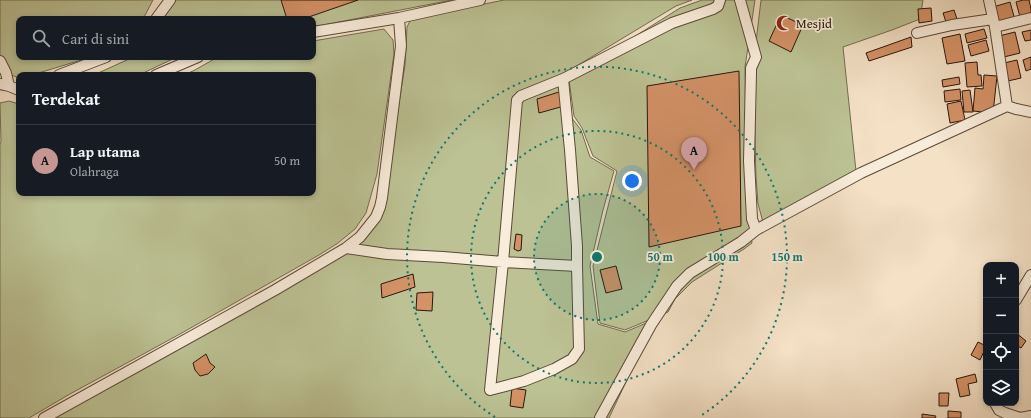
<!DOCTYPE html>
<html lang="id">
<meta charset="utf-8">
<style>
:root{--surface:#171b24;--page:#242831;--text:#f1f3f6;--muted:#9ea1a6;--line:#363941;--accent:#c59692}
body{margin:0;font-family:"Gentium Book Plus",serif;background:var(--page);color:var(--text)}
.controls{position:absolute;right:12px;bottom:12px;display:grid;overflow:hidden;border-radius:8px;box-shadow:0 2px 6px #0003}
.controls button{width:36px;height:36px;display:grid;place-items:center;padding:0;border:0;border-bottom:1px solid var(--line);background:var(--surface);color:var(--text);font:20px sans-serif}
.you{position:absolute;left:632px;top:181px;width:14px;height:14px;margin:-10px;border:3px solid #fff;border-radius:50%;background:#1a73e8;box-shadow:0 0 0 6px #1a73e833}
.badge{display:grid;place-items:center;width:26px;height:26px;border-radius:50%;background:var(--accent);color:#111;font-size:13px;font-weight:700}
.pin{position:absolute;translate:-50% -33px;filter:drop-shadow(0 1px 2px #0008)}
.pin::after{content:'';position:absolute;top:21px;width:14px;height:12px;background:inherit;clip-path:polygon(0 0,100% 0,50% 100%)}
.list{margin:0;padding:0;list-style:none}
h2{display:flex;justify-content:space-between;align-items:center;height:52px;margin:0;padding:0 16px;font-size:17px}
h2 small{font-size:13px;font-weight:400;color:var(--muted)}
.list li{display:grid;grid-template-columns:26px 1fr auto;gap:12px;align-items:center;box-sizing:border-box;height:72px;padding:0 16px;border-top:1px solid var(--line)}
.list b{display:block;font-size:15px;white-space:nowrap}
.list p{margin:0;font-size:13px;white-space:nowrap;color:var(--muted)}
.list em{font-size:13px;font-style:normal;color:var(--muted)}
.icon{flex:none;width:22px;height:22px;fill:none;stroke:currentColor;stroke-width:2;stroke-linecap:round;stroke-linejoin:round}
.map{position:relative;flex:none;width:1031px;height:418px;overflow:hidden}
.search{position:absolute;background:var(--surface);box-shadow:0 2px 6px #0003;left:16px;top:16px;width:300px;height:44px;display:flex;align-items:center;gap:10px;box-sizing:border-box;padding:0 14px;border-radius:8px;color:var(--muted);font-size:15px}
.panel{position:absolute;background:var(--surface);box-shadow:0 2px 6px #0003;left:16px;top:72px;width:300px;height:124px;border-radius:8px}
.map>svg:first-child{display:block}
</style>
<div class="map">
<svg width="1031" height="418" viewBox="0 0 1031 418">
<rect width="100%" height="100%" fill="#f4e1c6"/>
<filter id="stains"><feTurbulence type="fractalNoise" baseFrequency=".005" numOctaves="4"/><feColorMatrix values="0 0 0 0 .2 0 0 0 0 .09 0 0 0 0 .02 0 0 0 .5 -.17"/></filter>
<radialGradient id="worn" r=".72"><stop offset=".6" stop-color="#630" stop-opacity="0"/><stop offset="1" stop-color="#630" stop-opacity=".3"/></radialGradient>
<path fill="#bcc294" stroke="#726c50" d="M0 0H153L143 19H19V57H91L32 75H19V78L6 73 0 56Z
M172 0H452L313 27V19H159Z
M504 0H692L676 6 565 73 571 117 581 130 590 157 614 171 603 210 590 266 598 324 625 332 663 316 647 341 632 369 609 418H52L343 256 357 246 377 212 396 123 405 65 407 27 411 19Z
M702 0H755L745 67 747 211 752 243 744 249 692 282 675 299 668 312 625 330 600 323 593 266 617 171 593 156 582 128 574 116 569 80 637 35 680 8Z
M761 0H923L920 19 892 30 843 47 856 171 763 222 758 204 756 177 753 68Z
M384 29 393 40 394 54 377 174 366 213 355 229 338 243 319 255 180 334 70 394 29 418H0V144L1 142 0 103 9 101 19 104V193H313V75H183L193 71 218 57H313V41Z
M131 57H177L139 75H92L96 74 129 59Z"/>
<path fill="#d49267" stroke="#29160c" d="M281 0H358L303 19H287Z
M1023 0H1029L1031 9V14L1020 17 1016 2Z
M1010 2 1015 20 998 25 993 7Z
M931 8 932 21 919 23 918 9Z
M954 10 957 19 946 22 943 13Z
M781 15 803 25 791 52 769 41Z
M984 29 987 38 967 43 965 34Z
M1031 30V40L1025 41 1022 32Z
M1015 32 1020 53 1004 57 999 36Z
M960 34 965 61 947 64 942 38Z
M911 37 912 47 869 61 866 53Z
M986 40 989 51 971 56 968 45Z
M1031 57V69L1026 71 1023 60Z
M1017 60 1021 78 1008 81 1004 63Z
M977 62 978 75H981L982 86 967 87 965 63Z
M739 71 741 226 649 247 647 86Z
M984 75 997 76 993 113 973 111 975 88 983 89Z
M959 77 960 84 943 87 942 80Z
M960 89 961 100 945 102 944 91Z
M970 90 973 112H964L962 91Z
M562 91 564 106 539 113 537 99Z
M961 101 965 120 950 123 947 104Z
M516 234 522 235 521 250 518 251 514 249Z
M616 266 622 289 606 293 600 270Z
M413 274 415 287 382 298 381 284Z
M433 292 432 311 416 310 417 293Z
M1016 333 1026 341 1021 348 1016 345Z
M978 342 986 346V347L980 360 971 355Z
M206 354 210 363 215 367 208 374 200 376 195 370 193 363Z
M975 374 977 382 968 384 970 395 960 397 956 379Z
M512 388 526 390 523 408 510 406Z
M939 393H949L948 406H939Z
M948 411 961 412V418H948Z
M922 414 936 416 935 418H922Z"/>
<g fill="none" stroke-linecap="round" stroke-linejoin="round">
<defs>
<path id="minor" d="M740 0 756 57 751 68V72L749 161 752 219 756 230
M989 0 995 27 1007 106
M156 19 170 0
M995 27 1031 18
M313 32 399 18 480 0
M917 33 952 25 993 19
M0 61 6 73 9 86
M59 75 106 57
M156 75 198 57
M563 79 570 150 577 246V266L579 349 572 359 554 369 524 381 490 390 503 262 517 100 521 96 563 79 672 23 713 9 718 6 720 0
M0 84 9 86 19 90
M346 248 387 254 443 257 503 262 577 266
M1016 300 1031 275
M995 403 999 410 1005 413 1020 418 1031 416
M44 418 275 290 346 248 360 237 376 217 380 207 382 198 401 46 399 18
M600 418 651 325 677 286 690 273 741 242 756 230 861 173 1007 106 1016 109 1031 112"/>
</defs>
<use href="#minor" stroke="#5c493a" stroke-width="12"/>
<use href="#minor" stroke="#f8ecda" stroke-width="10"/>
</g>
<circle cx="597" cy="257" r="63" fill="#0f766e" fill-opacity=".12"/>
<g fill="none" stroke="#0f766e" stroke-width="2" stroke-dasharray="2 4">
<circle cx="597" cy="257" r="63"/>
<circle cx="597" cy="257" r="126"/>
<path d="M495 417A190 190 0 1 1 699 417"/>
</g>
<defs>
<symbol id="mosque-bare" viewBox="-9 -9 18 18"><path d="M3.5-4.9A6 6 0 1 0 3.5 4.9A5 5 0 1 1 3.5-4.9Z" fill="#8f2418" stroke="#f8ecda" stroke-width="2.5" paint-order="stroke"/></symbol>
</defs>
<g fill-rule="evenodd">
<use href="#mosque-bare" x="773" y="12" width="22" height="22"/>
</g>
<g text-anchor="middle" stroke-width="3.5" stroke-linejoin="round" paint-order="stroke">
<g font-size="13" fill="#29160c" stroke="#f8ecda" text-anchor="start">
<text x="796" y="28">Mesjid</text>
</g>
</g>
<circle cx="597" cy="257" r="6" fill="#0f766e" stroke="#f8ecda" stroke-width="2"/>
<g font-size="12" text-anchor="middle" font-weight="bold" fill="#0f766e" stroke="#f8ecda" stroke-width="3.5" stroke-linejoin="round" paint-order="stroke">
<text x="660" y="261">50 m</text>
<text x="723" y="261">100 m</text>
<text x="787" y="261">150 m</text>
</g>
<rect width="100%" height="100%" filter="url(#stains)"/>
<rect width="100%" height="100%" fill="url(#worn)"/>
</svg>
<div class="controls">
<button>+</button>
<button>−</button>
<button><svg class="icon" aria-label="locate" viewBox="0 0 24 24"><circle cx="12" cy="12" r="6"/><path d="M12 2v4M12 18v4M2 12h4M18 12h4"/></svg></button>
<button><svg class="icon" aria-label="layers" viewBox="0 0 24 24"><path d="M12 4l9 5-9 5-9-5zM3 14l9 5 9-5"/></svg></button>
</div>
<div class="you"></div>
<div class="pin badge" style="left:694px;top:170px">A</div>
<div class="search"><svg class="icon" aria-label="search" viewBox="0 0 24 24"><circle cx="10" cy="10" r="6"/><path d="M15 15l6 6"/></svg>Cari di sini</div>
<section class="panel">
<h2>Terdekat<small></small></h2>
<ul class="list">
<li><span class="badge">A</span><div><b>Lap utama</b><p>Olahraga</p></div><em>50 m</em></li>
</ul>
</section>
</div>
